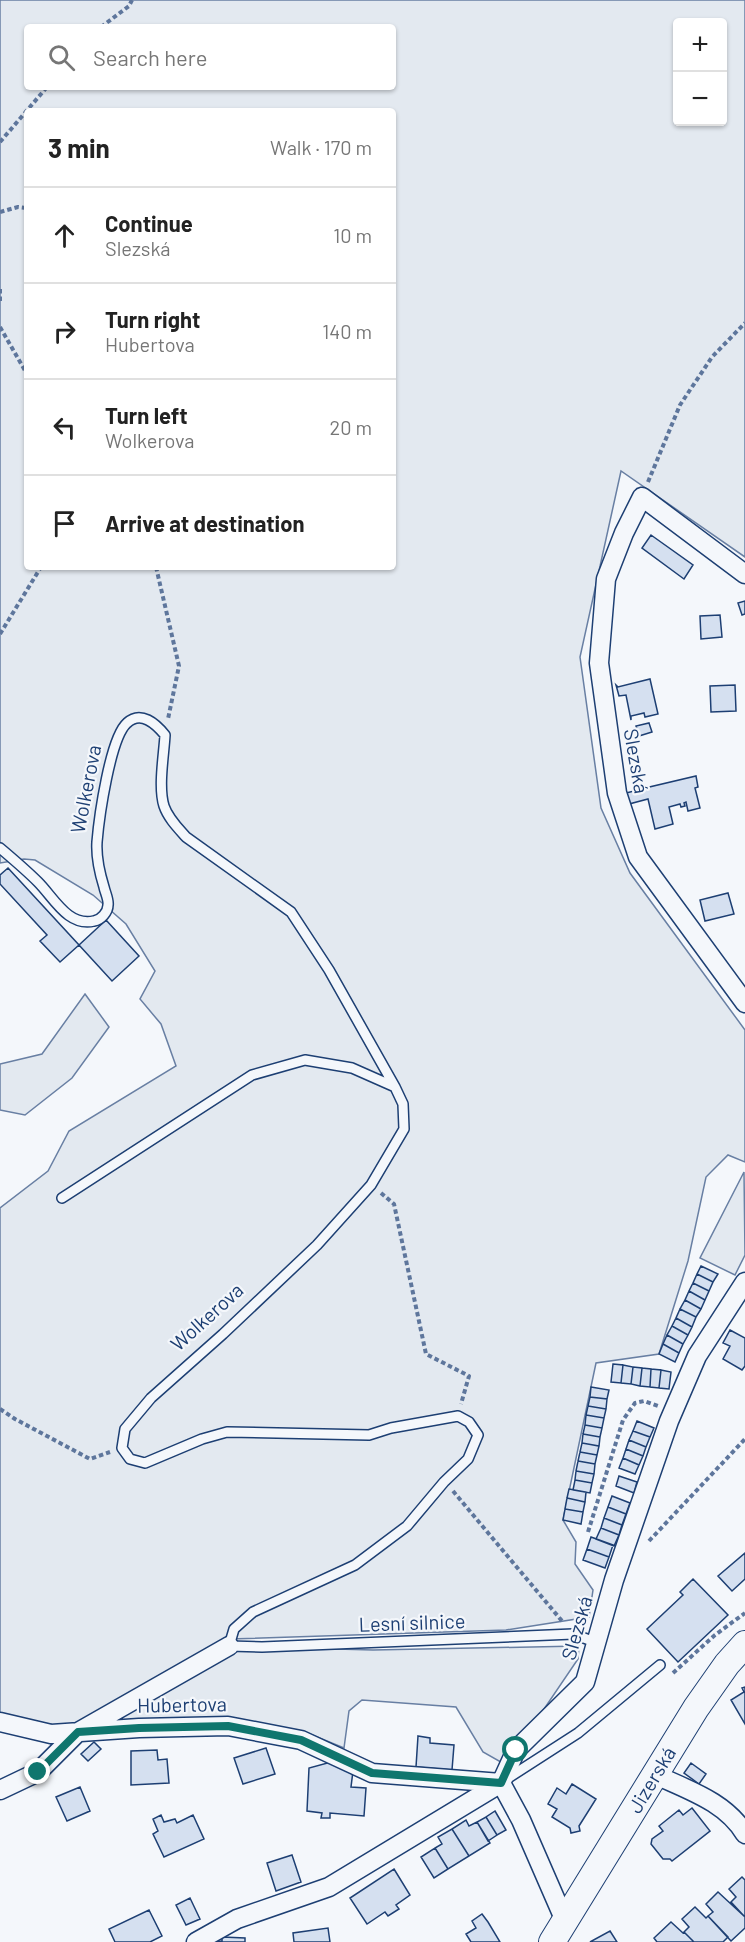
<!DOCTYPE html>
<meta charset="utf-8">
<style>
:root{--surface:#fff;--page:#f6f6f6;--text:#222;--muted:#767676;--line:#e0e0e0}
body{margin:0;font-family:Barlow,sans-serif;background:var(--page);color:var(--text)}
.controls{position:absolute;right:18px;top:18px;display:grid;overflow:hidden;border-radius:6px;box-shadow:0 2px 4px #0004}
.controls button{width:54px;height:54px;display:grid;place-items:center;padding:0;border:0;border-bottom:2px solid var(--line);background:var(--surface);color:var(--text);font:30px sans-serif}
.stop{position:absolute;width:18px;height:18px;margin:-14px;border:4px solid #0f766e;border-radius:50%;background:#fff}
.stop.end{background:#0f766e;border-color:#fff;box-shadow:0 2px 6px #0008}
.list{margin:0;padding:0;list-style:none}
h2{display:flex;justify-content:space-between;align-items:center;height:78px;margin:0;padding:0 24px;font-size:26px}
h2 small{font-size:20px;font-weight:400;color:var(--muted)}
.list li{display:grid;grid-template-columns:39px 1fr auto;gap:18px;align-items:center;box-sizing:border-box;height:96px;padding:0 24px;border-top:2px solid var(--line)}
.list b{display:block;font-size:22px;white-space:nowrap}
.list p{margin:0;font-size:20px;white-space:nowrap;color:var(--muted)}
.list em{font-size:20px;font-style:normal;color:var(--muted)}
.icon{flex:none;width:33px;height:33px;fill:none;stroke:currentColor;stroke-width:2;stroke-linecap:round;stroke-linejoin:round}
.map{position:relative;flex:none;width:745px;height:1942px;overflow:hidden}
.search{position:absolute;background:var(--surface);box-shadow:0 2px 4px #0004;left:24px;top:24px;width:372px;height:66px;display:flex;align-items:center;gap:15px;box-sizing:border-box;padding:0 21px;border-radius:6px;color:var(--muted);font-size:22px}
.panel{position:absolute;background:var(--surface);box-shadow:0 2px 4px #0004;left:24px;top:108px;width:372px;height:462px;border-radius:6px}
.map>svg:first-child{display:block}
</style>
<div class="map">
<svg width="745" height="1942" viewBox="0 0 745 1942">
<rect width="100%" height="100%" fill="#f4f7fb"/>
<path fill="#e3e9f0" stroke="#687fa3" stroke-width="1.5" fill-rule="evenodd" d="M0 0H745V557L621 471 580 657 601 808 630 873 745 1030V1162L728 1155 706 1177 688 1261 659 1354 596 1363 563 1520 576 1542 575 1564 593 1590 589 1617 506 1630 230 1639 73 1727 37 1723 0 1713V1208L48 1171 69 1131 176 1066 161 1024 140 999 155 971 126 924 93 895 35 860 24 859 0 863ZM678 22H722V122H678ZM27 27H393V87H27ZM27 111H393V567H27Z
M85 994 109 1027 72 1078 25 1115 0 1110V1064L42 1054Z
M744 1172 745 1255 735 1275 700 1258Z
M579 1646 578 1659 506 1765 483 1752 456 1707 362 1700 349 1711 344 1748 305 1732 224 1720 109 1722 231 1652 262 1647 373 1650Z"/>
<path fill="#d5e0f0" stroke="#1d3f73" stroke-width="1.5" d="M651 535 693 565 684 579 642 548Z
M745 601V614L742 615 738 603Z
M720 615 722 637 701 639 700 616Z
M650 679 658 714 645 717 644 713 631 716V720L626 695 619 696 616 685 618 687Z
M735 685 736 711 711 712 710 686Z
M649 723 652 732 639 736 636 726Z
M696 776 698 787 695 788 700 808 688 811 686 802 684 803 685 806 681 807 680 804 669 807 673 824 655 829 648 799 629 804 626 793 642 789 641 787 645 786V788Z
M8 868 79 945 60 962 40 941 47 935 0 884V875Z
M728 893 734 914 705 921 700 900Z
M106 920 139 956 112 981 79 945Z
M701 1266 718 1274 713 1282 697 1274Z
M697 1274 713 1282 709 1291 693 1283Z
M693 1283 709 1291 705 1300 689 1291Z
M689 1291 705 1300 701 1309 685 1300Z
M685 1300 701 1309 696 1317 680 1309Z
M680 1309 696 1317 692 1327 676 1318Z
M676 1318 692 1327 688 1335 672 1326Z
M672 1326 688 1335 683 1344 667 1335Z
M730 1330 745 1338V1366L742 1370 723 1359 730 1346 723 1343Z
M667 1335 683 1344 679 1353 663 1344Z
M663 1344 679 1353 675 1362 659 1354Z
M613 1364 623 1365 621 1383 611 1382Z
M623 1365 633 1367 631 1384 621 1383Z
M633 1367 642 1368 640 1386 631 1384Z
M642 1368 651 1369 650 1387 640 1386Z
M651 1369 661 1370 659 1388 650 1387Z
M661 1370 671 1372 669 1389 659 1388Z
M591 1387 609 1390 607 1399 590 1397Z
M590 1397 607 1399 606 1409 588 1406Z
M588 1406 606 1409 604 1418 586 1415Z
M586 1415 604 1418 602 1428 585 1425Z
M637 1421 654 1428 650 1437 633 1431Z
M585 1425 602 1428 600 1437 583 1434Z
M633 1431 650 1437 646 1447 629 1440Z
M583 1434 600 1437 599 1446 582 1443Z
M629 1440 646 1447 643 1456 626 1449Z
M582 1443 599 1446 597 1455 580 1452Z
M626 1449 643 1456 639 1465 623 1458Z
M580 1452 597 1455 595 1464 578 1461Z
M623 1458 639 1465 635 1474 619 1468Z
M578 1461 595 1464 594 1474 576 1471Z
M576 1471 594 1474 592 1483 575 1480Z
M619 1476 637 1482 634 1493 616 1486Z
M575 1480 592 1483 590 1493 573 1490Z
M569 1489 586 1492 585 1502 567 1498Z
M612 1496 630 1503 626 1514 608 1507Z
M567 1498 585 1502 583 1512 565 1509Z
M608 1507 626 1514 622 1525 604 1518Z
M565 1509 583 1512 581 1524 563 1520Z
M604 1518 622 1525 619 1535 601 1528Z
M601 1528 619 1535 614 1546 596 1539Z
M591 1537 613 1545 609 1557 587 1549Z
M587 1549 609 1557 605 1568 583 1560Z
M745 1553V1579L732 1591 718 1576Z
M693 1579 728 1615 678 1662 647 1629 683 1595 680 1592Z
M745 1687V1724L731 1700 744 1692 742 1688Z
M418 1736 430 1738V1743L454 1745 452 1770 416 1767Z
M94 1742 101 1749 88 1761 81 1754Z
M266 1748 275 1774 243 1784 234 1758Z
M157 1750 158 1760 167 1759 169 1783 131 1785V1751Z
M331 1762 353 1771 351 1787 366 1788 364 1816 330 1813V1818H321L322 1813 307 1811 309 1768Z
M691 1763 706 1774 699 1784 684 1773Z
M572 1784 596 1799 579 1826 580 1831 571 1833 570 1828 552 1817 557 1809 548 1804 557 1788 566 1794Z
M80 1787 90 1811 67 1821 56 1797Z
M692 1808 710 1831 672 1861 670 1859H663L651 1844 652 1839 663 1831 659 1826 679 1810 683 1815Z
M495 1811 506 1830 497 1835 486 1817Z
M161 1815 164 1822 175 1819 177 1823 193 1815 204 1839 164 1857 153 1834 158 1831 153 1819Z
M486 1817 497 1835 488 1841 477 1822Z
M466 1820 469 1826 477 1822 490 1843 469 1856 452 1829Z
M452 1829 469 1856 448 1869 435 1848 442 1844 438 1837Z
M435 1848 448 1869 434 1878 421 1857Z
M292 1855 301 1882 276 1891 267 1863Z
M394 1869 410 1895 396 1905 399 1909 388 1916 385 1912 367 1924 350 1898Z
M742 1877 745 1880V1917L731 1902 736 1897 729 1889Z
M718 1892 745 1917V1928L731 1941 708 1916 713 1912 706 1904Z
M190 1898 200 1919 186 1925 176 1905Z
M695 1907 706 1918 708 1916 728 1937 723 1942H694L684 1932 689 1927 682 1919Z
M149 1910 162 1936 150 1942H115L109 1929Z
M482 1914 488 1922 500 1942H471L466 1934 476 1928 472 1921Z
M671 1922 683 1933 684 1932 694 1942H657L654 1938Z
M328 1928 330 1942H294L293 1933Z
M610 1931 617 1942H590Z
M222 1937 245 1938V1942H216L222 1941Z"/>
<g fill="none" stroke-linecap="round" stroke-linejoin="round">
<defs>
<path id="lane" d="M0 848C13 859 26 870 38 882 54 898 68 927 94 921 101 920 108 912 108 905 109 900 105 892 104 887 99 871 96 858 97 842 99 818 110 738 127 723 141 710 156 724 165 735 164 754 158 787 164 806 168 818 178 828 186 837L291 912 329 970 395 1087 403 1104 404 1129 371 1185 317 1245 223 1334 151 1398 125 1429 122 1448 130 1459 145 1463 202 1439 227 1432 369 1435 391 1428 458 1416 469 1422 478 1435 468 1459 444 1482 407 1526 355 1565 253 1612 234 1629 229 1646 262 1647 573 1634 595 1642
M62 1198 252 1075 305 1060 352 1068 395 1087
M505 1780 578 1733 660 1665"/>
<path id="street" d="M745 574 642 497 624 533 606 579 599 663 617 793 638 857 745 1003
M0 1722 51 1734 139 1728 228 1726 301 1740 372 1773 501 1783 521 1820 565 1921
M656 1775C688 1790 726 1802 745 1834
M0 1790 38 1772 78 1732 229 1646
M196 1942 237 1919 329 1887 501 1783 516 1750 585 1682 614 1580 669 1421 697 1356 745 1282"/>
<path id="secondary" d="M552 1942 696 1708 727 1664 745 1644"/>
</defs>
<use href="#lane" stroke="#1d3f73" stroke-width="12"/>
<use href="#street" stroke="#1d3f73" stroke-width="21"/>
<use href="#secondary" stroke="#1d3f73" stroke-width="28"/>
<path stroke="#5e769c" stroke-width="4" stroke-dasharray="4.5 3" stroke-linecap="butt" d="M101 27 129 6 132 0
M0 142 47 87
M0 212 18 207 27 208
M0 289V301
M0 327 27 374
M648 482 680 405 712 357 745 323
M156 567 179 666 168 719
M0 634 41 567
M381 1193 394 1204 426 1354 469 1376 461 1404
M0 1409 15 1419 90 1459 110 1452
M453 1491 562 1621
M588 1532 623 1420 635 1403 644 1401 658 1406
M649 1541 745 1439
M673 1673 715 1635 745 1613"/>
<use href="#lane" stroke="#f4f7fb" stroke-width="9"/>
<use href="#street" stroke="#f4f7fb" stroke-width="18"/>
<use href="#secondary" stroke="#f4f7fb" stroke-width="26"/>
</g>
<g fill="none" stroke-linecap="round" stroke-linejoin="round">
<path stroke="#0f766e" stroke-width="8" d="M38 1772 78 1732 139 1728 228 1726 301 1740 372 1773 501 1783 516 1750"/>
</g>
<g text-anchor="middle" stroke-width="4.5" stroke-linejoin="round" paint-order="stroke">
<g font-size="20" fill="#1d3f73" stroke="#f4f7fb">
<text transform="translate(636 761) rotate(80)" y="7">Slezská</text>
<text transform="translate(86 789) rotate(-79)" y="7">Wolkerova</text>
<text transform="translate(207 1317) rotate(-42)" y="7">Wolkerova</text>
<text transform="translate(412 1623) rotate(-2)" y="7">Lesní silnice</text>
<text transform="translate(577 1628) rotate(-74)" y="7">Slezská</text>
<text transform="translate(182 1705) rotate(-1)" y="7">Hubertova</text>
<text transform="translate(652 1780) rotate(-59)" y="7">Jizerská</text>
</g>
</g>
</svg>
<div class="controls">
<button>+</button>
<button>−</button>
</div>
<div class="stop" style="left:516px;top:1750px"></div>
<div class="stop end" style="left:38px;top:1772px"></div>
<div class="search"><svg class="icon" aria-label="search" viewBox="0 0 24 24"><circle cx="10" cy="10" r="6"/><path d="M15 15l6 6"/></svg>Search here</div>
<section class="panel">
<h2>3 min<small>Walk · 170 m</small></h2>
<ul class="list">
<li><svg class="icon" aria-label="ahead" viewBox="0 0 24 24"><path d="M12 20V5M6 11l6-6 6 6"/></svg><div><b>Continue</b><p>Slezská</p></div><em>10 m</em></li>
<li><svg class="icon" aria-label="right" viewBox="0 0 24 24"><path d="M7 20v-9h11M14 6l5 5-5 5"/></svg><div><b>Turn right</b><p>Hubertova</p></div><em>140 m</em></li>
<li><svg class="icon" aria-label="left" viewBox="0 0 24 24"><path d="M17 20v-9H6M10 6l-5 5 5 5"/></svg><div><b>Turn left</b><p>Wolkerova</p></div><em>20 m</em></li>
<li><svg class="icon" aria-label="arrive" viewBox="0 0 24 24"><path d="M6 21V4h12l-3 4 3 4H6"/></svg><div><b>Arrive at destination</b></div></li>
</ul>
</section>
</div>
